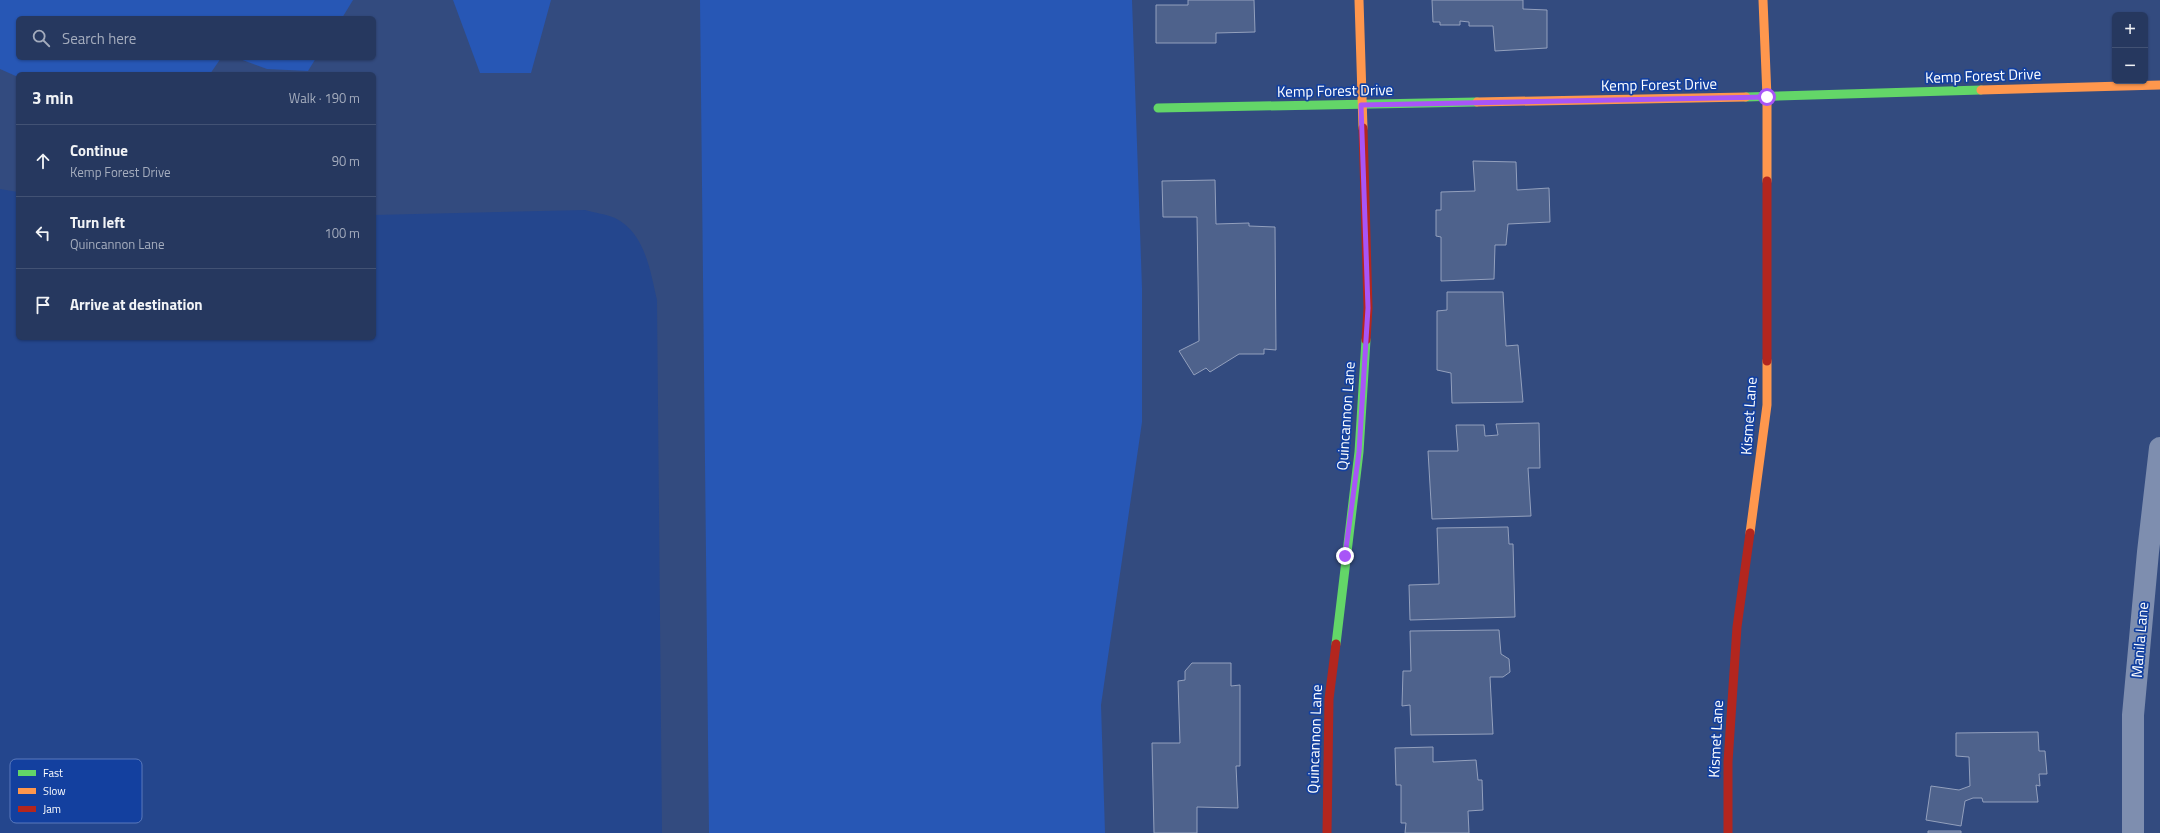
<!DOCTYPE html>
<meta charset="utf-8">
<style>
:root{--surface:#26385f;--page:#324368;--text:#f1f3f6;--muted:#a4acbd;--line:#425274}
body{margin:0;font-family:"Titillium Web",sans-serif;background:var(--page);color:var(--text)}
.controls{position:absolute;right:12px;top:12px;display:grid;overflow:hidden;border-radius:6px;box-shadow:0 1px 3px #0004}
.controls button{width:36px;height:36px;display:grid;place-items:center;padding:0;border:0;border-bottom:1px solid var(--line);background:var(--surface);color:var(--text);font:20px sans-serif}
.stop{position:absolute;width:12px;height:12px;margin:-9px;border:3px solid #a855f7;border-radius:50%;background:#fff}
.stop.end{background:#a855f7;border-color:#fff;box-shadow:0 1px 4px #0008}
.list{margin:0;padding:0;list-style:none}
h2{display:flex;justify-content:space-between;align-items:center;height:52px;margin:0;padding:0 16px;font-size:17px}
h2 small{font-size:13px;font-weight:400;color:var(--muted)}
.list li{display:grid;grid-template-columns:26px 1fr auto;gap:12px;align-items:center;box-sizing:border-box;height:72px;padding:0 16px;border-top:1px solid var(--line)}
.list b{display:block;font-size:15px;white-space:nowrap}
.list p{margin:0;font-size:13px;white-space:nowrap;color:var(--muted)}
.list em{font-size:13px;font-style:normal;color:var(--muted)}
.icon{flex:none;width:22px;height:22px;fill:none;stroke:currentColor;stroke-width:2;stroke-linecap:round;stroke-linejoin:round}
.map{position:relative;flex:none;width:2160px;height:833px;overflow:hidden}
.search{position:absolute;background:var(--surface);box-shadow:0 1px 3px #0004;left:16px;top:16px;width:360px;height:44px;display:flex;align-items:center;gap:10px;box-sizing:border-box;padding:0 14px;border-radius:6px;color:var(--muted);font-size:15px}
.panel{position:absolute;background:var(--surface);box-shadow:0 1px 3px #0004;left:16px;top:72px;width:360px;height:268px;border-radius:6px}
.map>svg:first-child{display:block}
</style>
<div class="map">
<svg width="2160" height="833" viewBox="0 0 2160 833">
<rect width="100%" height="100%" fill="#334b7f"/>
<path fill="#2757b5" d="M0 0H353L342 18H18V58H221L210 74H18V77L0 69Z
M453 0H551L531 73H480Z
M700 0H1132L1142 288V422L1101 705 1105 833H709Z
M237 58H316L308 71 267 69Z"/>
<path fill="#24468d" d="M0 189 18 192V338H374V215L585 210C595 213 606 214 615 218 645 233 650 270 657 300L662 833H0Z"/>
<path fill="#4e628c" stroke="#93a0bd" d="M1188 0H1254L1255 32 1216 33V43H1156V5H1188Z
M1432 0H1523V9L1547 10V48L1495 51 1493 26H1469V22L1460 21V25H1440V22H1433Z
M1473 161 1516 162 1517 190 1549 188 1550 222 1508 224 1506 245H1495L1494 279 1441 281V237L1436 236V210H1441V192L1475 191Z
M1215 180 1216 224 1249 223V226L1275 227 1276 350 1264 349V354H1239L1210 372 1206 368 1194 375 1179 351 1199 341 1197 217H1163L1162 181Z
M1447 292H1503L1506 346 1518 345 1523 402 1452 403 1451 373 1437 370V311L1447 310Z
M1539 423 1540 468H1528L1531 516 1432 519 1428 451H1458L1456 425H1484L1485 436 1498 435 1496 424Z
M1508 527 1509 544H1513L1515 617 1410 620 1409 585 1439 584 1437 528Z
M1499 630 1501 654 1509 659 1510 672 1503 677H1490L1493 734 1411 735 1410 705 1402 706 1403 671H1411L1410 631Z
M1192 663H1231V686L1240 685V766H1236L1238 808 1197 807V833H1154L1152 743H1180L1178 681 1185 680V671Z
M2038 732 2039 751H2045L2047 774H2039L2040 786 2036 785 2038 802H1983L1982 798H1973L1965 801 1961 826 1926 820 1931 786 1959 790 1970 786 1969 757 1956 756V733Z
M1433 747V762L1476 760 1478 780H1482L1483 810 1468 811 1469 833H1405L1406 823H1401V785H1396L1395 748Z
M1928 831H1961V833H1928Z"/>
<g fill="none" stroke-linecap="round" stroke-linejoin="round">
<path stroke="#7e8eaf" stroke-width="22" d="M2133 833V715L2148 552 2160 448"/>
<path stroke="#63d668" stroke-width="9" d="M1746 97 1981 90
M1158 108 1477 102
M1336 644 1359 452 1366 340"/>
<path stroke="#ff974d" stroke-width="9" d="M1359 0 1363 128
M1763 0 1767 97V181
M1981 90 2160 85
M1477 102 1746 97
M1750 533 1767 405V361"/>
<path stroke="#b3261e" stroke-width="9" d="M1363 128 1368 308 1366 340
M1767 181V361
M1327 833 1329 699 1336 644
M1728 833V762L1737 627 1750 533"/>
</g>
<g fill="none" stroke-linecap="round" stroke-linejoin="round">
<path stroke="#a855f7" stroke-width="5" d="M1345 556 1359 452 1368 308 1361 105 1767 97"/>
</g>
<g text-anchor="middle" stroke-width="3.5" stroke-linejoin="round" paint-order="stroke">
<g font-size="15" fill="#fff" stroke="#13409f">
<text transform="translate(1983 76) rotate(-2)" y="5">Kemp Forest Drive</text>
<text transform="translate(1659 85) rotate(-1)" y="5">Kemp Forest Drive</text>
<text transform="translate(1335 91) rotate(-1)" y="5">Kemp Forest Drive</text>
<text transform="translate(1346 416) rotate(-86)" y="5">Quincannon Lane</text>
<text transform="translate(1749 416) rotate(-86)" y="5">Kismet Lane</text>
<text transform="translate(2140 640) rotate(-85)" y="5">Manila Lane</text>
<text transform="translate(1315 739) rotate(-88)" y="5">Quincannon Lane</text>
<text transform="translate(1716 739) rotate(-87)" y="5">Kismet Lane</text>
</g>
</g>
<rect x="10" y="759" width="132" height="64" rx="6" fill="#13409f" stroke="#5a79bc" stroke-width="1"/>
<rect x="18" y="770" width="18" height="6" fill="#63d668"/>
<rect x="18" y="788" width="18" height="6" fill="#ff974d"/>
<rect x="18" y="806" width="18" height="6" fill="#b3261e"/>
<g font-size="11" fill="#fff">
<text x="43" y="777">Fast</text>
<text x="43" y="795">Slow</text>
<text x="43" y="813">Jam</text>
</g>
</svg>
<div class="controls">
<button>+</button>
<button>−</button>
</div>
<div class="stop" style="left:1767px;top:97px"></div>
<div class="stop end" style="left:1345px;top:556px"></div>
<div class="search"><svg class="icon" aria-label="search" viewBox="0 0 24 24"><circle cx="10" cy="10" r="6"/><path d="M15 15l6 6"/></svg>Search here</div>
<section class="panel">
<h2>3 min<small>Walk · 190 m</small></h2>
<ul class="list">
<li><svg class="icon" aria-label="ahead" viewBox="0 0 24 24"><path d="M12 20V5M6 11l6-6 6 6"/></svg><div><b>Continue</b><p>Kemp Forest Drive</p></div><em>90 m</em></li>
<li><svg class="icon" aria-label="left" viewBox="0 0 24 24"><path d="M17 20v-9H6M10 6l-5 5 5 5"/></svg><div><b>Turn left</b><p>Quincannon Lane</p></div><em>100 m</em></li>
<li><svg class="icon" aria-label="arrive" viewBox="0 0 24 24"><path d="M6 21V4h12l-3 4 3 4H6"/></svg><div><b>Arrive at destination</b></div></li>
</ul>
</section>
</div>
